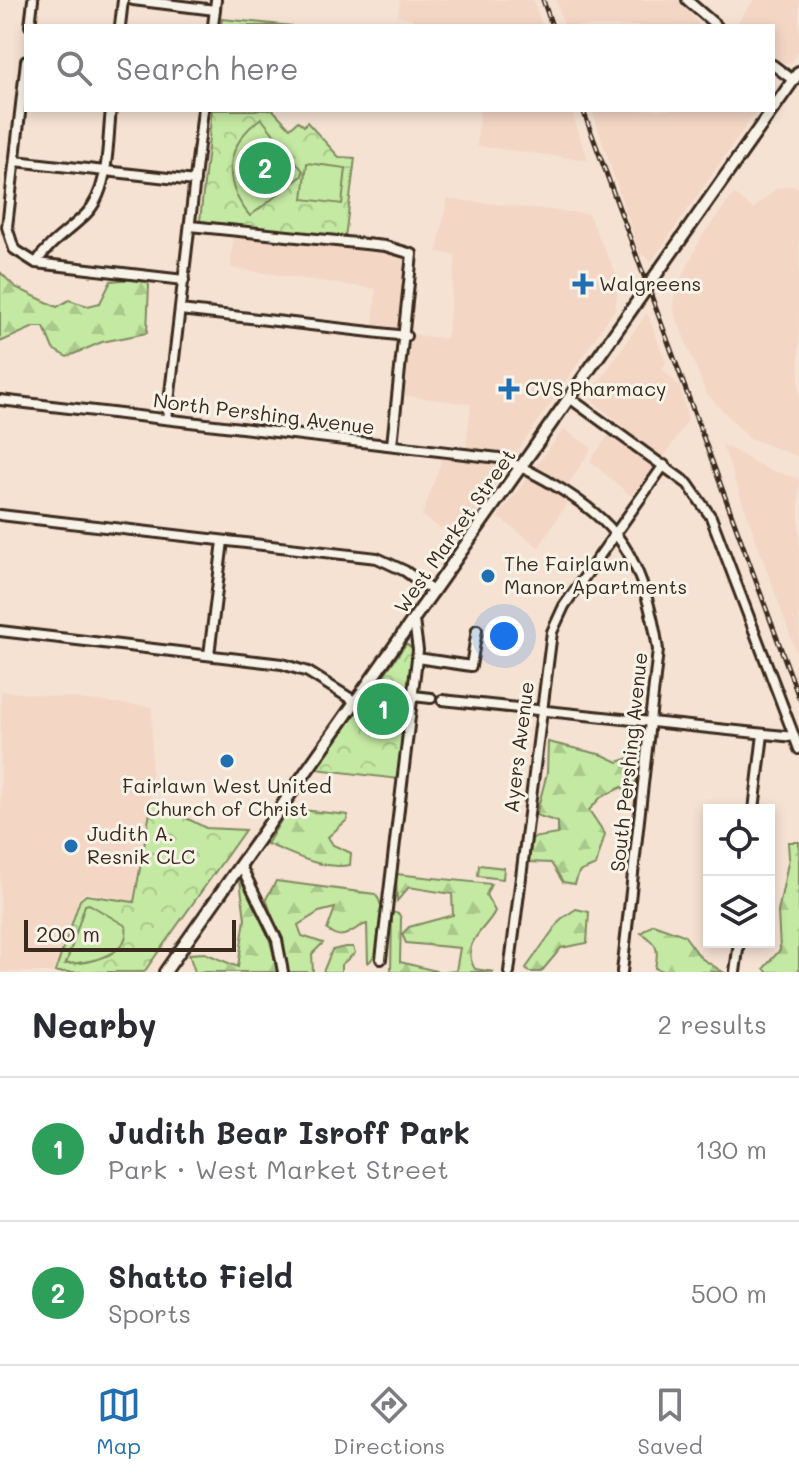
<!DOCTYPE html>
<meta charset="utf-8">
<style>
:root{--surface:#fff;--page:#f7f7f7;--text:#2b2b33;--muted:#7c7c81;--line:#e1e1e2;--accent:#1f6fb2}
body{margin:0;font-family:Mali,sans-serif;background:var(--page);color:var(--text)}
.controls{position:absolute;right:24px;bottom:24px;display:grid;overflow:hidden;border-radius:0px;box-shadow:0 4px 12px #0003}
.controls button{width:72px;height:72px;display:grid;place-items:center;padding:0;border:0;border-bottom:2px solid var(--line);background:var(--surface);color:var(--text);font:40px sans-serif}
.scale{position:absolute;left:24px;bottom:20px;width:212px;box-sizing:border-box;padding-left:8px;border:4px solid #3b2a1e;border-top:0;font-size:22px;line-height:28px;white-space:nowrap;color:#3b2a1e;-webkit-text-stroke:6px #f7f3e8;paint-order:stroke}
.you{position:absolute;left:504px;top:636px;width:28px;height:28px;margin:-20px;border:6px solid #fff;border-radius:50%;background:#1a73e8;box-shadow:0 0 0 12px #1a73e833}
.badge{display:grid;place-items:center;width:52px;height:52px;border-radius:50%;background:var(--accent);color:#fff;font-size:26px;font-weight:700}
.pin{position:absolute;translate:-50% -50%;border:4px solid #fff;box-shadow:0 2px 8px #0006}
.list{margin:0;padding:0;list-style:none}
h2{display:flex;justify-content:space-between;align-items:center;height:104px;margin:0;padding:0 32px;font-size:34px}
h2 small{font-size:26px;font-weight:400;color:var(--muted)}
.list li{display:grid;grid-template-columns:52px 1fr auto;gap:24px;align-items:center;box-sizing:border-box;height:144px;padding:0 32px;border-top:2px solid var(--line)}
.list b{display:block;font-size:30px;white-space:nowrap}
.list p{margin:0;font-size:26px;white-space:nowrap;color:var(--muted)}
.list em{font-size:26px;font-style:normal;color:var(--muted)}
.icon{flex:none;width:44px;height:44px;fill:none;stroke:currentColor;stroke-width:2;stroke-linecap:round;stroke-linejoin:round}
.map{position:relative;flex:none;width:799px;height:972px;overflow:hidden}
.search{position:absolute;background:var(--surface);box-shadow:0 4px 12px #0003;left:24px;right:24px;top:24px;height:88px;display:flex;align-items:center;gap:20px;box-sizing:border-box;padding:0 28px;border-radius:0px;color:var(--muted);font-size:30px}
.sheet{height:392px;background:var(--surface)}
nav{display:flex;justify-content:space-around;align-items:center;box-sizing:border-box;height:112px;border-top:2px solid var(--line);background:var(--surface);font-size:22px;color:var(--muted)}
nav a{display:grid;justify-items:center;gap:4px}
nav .on{color:var(--accent)}
.map>svg:first-child{display:block}
</style>
<div class="map">
<svg width="799" height="972" viewBox="0 0 799 972">
<defs>
<pattern id="forest-firs" width="22" height="20" patternUnits="userSpaceOnUse" patternTransform="scale(2)"><rect width="22" height="20" fill="#c4e9a2"/><path d="M5 1l3.5 6h-7zM16 11l3.5 6h-7z" fill="#a9c88b"/></pattern>
<pattern id="park-crowns" width="20" height="18" patternUnits="userSpaceOnUse" patternTransform="scale(2)"><rect width="20" height="18" fill="#c4e9a2"/><path d="M2 6a3 3 0 1 1 6 0M12 15a3 3 0 1 1 6 0" fill="none" stroke="#a9c88b"/></pattern>
</defs>
<rect width="100%" height="100%" fill="#f5e2d3"/>
<filter id="ink" filterUnits="userSpaceOnUse"><feTurbulence type="fractalNoise" baseFrequency=".0125" numOctaves="2"/><feDisplacementMap in="SourceGraphic" scale="16" xChannelSelector="R" yChannelSelector="G"/><feConvolveMatrix kernelMatrix="1 2 1 2 8 2 1 2 1" color-interpolation-filters="sRGB"/></filter>
<g filter="url(#ink)">
<path fill="#f3d6c4" d="M400 0H533L542 26H412V18L398 16Z
M556 0H680L700 26H564Z
M754 0H799V51L791 63H783L773 56V26H735Z
M480 110H571L588 160 477 146Z
M592 110H757L652 261 640 254Z
M788 186 799 187V457L749 438 706 393 673 309 675 292 702 236 734 194 753 209 776 189Z
M447 199 588 214 619 280 615 309 457 539 422 516 442 459 466 446 471 404 401 395 410 334 447 339 456 255 437 252Z
M233 234 407 256 401 328 393 331 373 328 376 289 231 268Z
M647 313 666 363 662 369 680 387 688 420 636 500 590 461 608 436 623 426 588 397Z
M564 429 592 448 564 490 572 495 539 547 498 517Z
M722 444 767 469 799 479V660Z
M1 691 152 707 151 800 132 901 86 892 79 898 53 972H0Z"/>
<path fill="url(#forest-firs)" stroke="#808a60" stroke-width="2" d="M0 272 15 287 57 307 69 300 88 306 100 303 111 281 143 278 149 285 147 333 102 342 67 357 53 349 44 327H34L0 342Z
M548 742 603 755 618 762 641 754V770L629 796 622 787 601 797 589 810 605 834 596 865 579 872 575 884 563 882 551 863 529 862 532 838 558 834V822L536 815 547 773Z
M292 809 348 815 347 820 328 837 333 845 351 853 350 865C320 870 296 855 267 844L286 812Z
M788 842H799V972H767L764 968 780 950 778 912 789 858Z
M396 874 491 884 486 895 495 911C487 929 459 942 475 969L494 972H391L392 912 399 914 401 919 400 962 440 972 456 971 460 948 406 943 402 934 409 927 453 915 452 894 409 887 397 901Z
M240 880C260 889 272 951 278 972H195L189 954 205 953 238 967 245 919Z
M276 881 375 894C389 910 383 951 368 963L367 924C349 929 346 943 327 930L335 908 319 912 298 925 302 936 323 943 312 954 313 972H286L283 945 266 899Z
M576 909 589 912 587 943 561 948 541 972H529L526 968 561 919Z
M653 924 684 935 701 958 723 972H666L655 968C659 950 658 944 641 933Z
M345 947H353L355 953 341 965V972H323L332 950Z"/>
<path fill="url(#park-crowns)" stroke="#808a60" stroke-width="2" d="M222 19 293 26H221Z
M212 110H273L290 128 298 121 304 126 307 122 339 157 355 158 345 238 200 221Z
M406 644 414 649 398 779 316 769Z
M152 801 206 828 245 830 144 972H55L80 900 86 895 134 902Z"/>
<path fill="#c4e9a2" stroke="#808a60" stroke-width="2" d="M261 118 303 171 302 176 250 216C221 182 225 145 261 118Z
M307 163 346 168 342 204 303 199Z
M479 865 504 868 503 879 478 876Z
M89 904 126 926C131 957 87 963 66 964L85 905Z"/>
<g fill="none" stroke-linecap="round" stroke-linejoin="round">
<defs>
<path id="minor" d="M133 0 215 10
M687 0 717 26
M30 26 33 0
M120 26 123 0
M213 26 216 0
M26 61 7 227 14 249 36 263 184 280
M773 65 793 80
M15 161 195 181
M190 226 385 246 412 254 392 445
M36 263C49 242 69 231 86 214 110 190 107 142 111 110
M180 310 406 336
M571 399 688 484 711 517 799 749
M0 400 499 458C535 471 592 504 616 535 640 564 653 613 658 650L622 972
M167 419 203 110
M0 515 377 558 405 571 434 592
M0 631 282 664 308 672 356 702
M209 655 223 541
M417 658 471 666 477 630
M413 696 431 698
M442 700 794 737
M754 810 763 734
M241 866 277 940 283 972
M381 959 418 650 414 621
M509 972 552 632 564 606 664 465
M735 972 739 942"/>
<path id="major" d="M773 109 799 72
M165 972 772 110"/>
</defs>
<use href="#minor" stroke="#3b2a1e" stroke-width="14"/>
<use href="#major" stroke="#3b2a1e" stroke-width="16"/>
<use href="#minor" stroke="#f7f3e8" stroke-width="8"/>
<use href="#major" stroke="#f7f3e8" stroke-width="10"/>
<defs>
<path id="rail" d="M543 0 552 26
M583 110 799 698"/>
</defs>
<use href="#rail" stroke="#3b2a1e" stroke-width="5"/>
<use href="#rail" stroke="#f7f3e8" stroke-width="2" stroke-dasharray="6" stroke-linecap="butt"/>
</g>
</g>
<g fill="#1f6fb2" stroke="#f7f3e8" stroke-width="3">
<path d="M579 272h8v8h8v8h-8v8h-8v-8h-8v-8h8z"/>
<path d="M505 377h8v8h8v8h-8v8h-8v-8h-8v-8h8z"/>
<circle cx="488" cy="576" r="8"/>
<circle cx="227" cy="761" r="8"/>
<circle cx="71" cy="846" r="8"/>
</g>
<g text-anchor="middle" stroke-width="6" stroke-linejoin="round" paint-order="stroke">
<g font-size="20" fill="#3b2a1e" stroke="#f7f3e8" text-anchor="start">
<text x="599" y="291">Walgreens</text>
<text x="525" y="396">CVS Pharmacy</text>
<text x="504" y="571">The Fairlawn<tspan x="504" dy="23">Manor Apartments</tspan></text>
<text x="227" y="793" text-anchor="middle">Fairlawn West United<tspan x="227" dy="23">Church of Christ</tspan></text>
<text x="87" y="841">Judith A.<tspan x="87" dy="23">Resnik CLC</tspan></text>
</g>
<g font-size="20" fill="#3b2a1e" stroke="#f7f3e8">
<text transform="translate(264 414) rotate(7)" y="7">North Pershing Avenue</text>
<text transform="translate(455 531) rotate(-55)" y="7">West Market Street</text>
<text transform="translate(519 747) rotate(-83)" y="7">Ayers Avenue</text>
<text transform="translate(629 762) rotate(-84)" y="7">South Pershing Avenue</text>
</g>
</g>
</svg>
<div class="controls">
<button><svg class="icon" aria-label="locate" viewBox="0 0 24 24"><circle cx="12" cy="12" r="6"/><path d="M12 2v4M12 18v4M2 12h4M18 12h4"/></svg></button>
<button><svg class="icon" aria-label="layers" viewBox="0 0 24 24"><path d="M12 4l9 5-9 5-9-5zM3 14l9 5 9-5"/></svg></button>
</div>
<div class="scale">200 m</div>
<div class="you"></div>
<div class="pin badge" style="left:383px;top:709px;background:#2e9e5b">1</div>
<div class="pin badge" style="left:265px;top:168px;background:#2e9e5b">2</div>
<div class="search"><svg class="icon" aria-label="search" viewBox="0 0 24 24"><circle cx="10" cy="10" r="6"/><path d="M15 15l6 6"/></svg>Search here</div>
</div>
<section class="sheet">
<h2>Nearby<small>2 results</small></h2>
<ul class="list">
<li><span class="badge" style="background:#2e9e5b">1</span><div><b>Judith Bear Isroff Park</b><p>Park · West Market Street</p></div><em>130 m</em></li>
<li><span class="badge" style="background:#2e9e5b">2</span><div><b>Shatto Field</b><p>Sports</p></div><em>500 m</em></li>
</ul>
</section>
<nav>
<a class="on"><svg class="icon" aria-label="map" viewBox="0 0 24 24"><path d="M3 6l6-2 6 2 6-2v14l-6 2-6-2-6 2zM9 4v14M15 6v14"/></svg>Map</a>
<a><svg class="icon" aria-label="directions" viewBox="0 0 24 24"><path d="M12 3l9 9-9 9-9-9zM9 14v-3h6M13 9l2 2-2 2"/></svg>Directions</a>
<a><svg class="icon" aria-label="saved" viewBox="0 0 24 24"><path d="M7 4h10v16l-5-4-5 4z"/></svg>Saved</a>
</nav>
